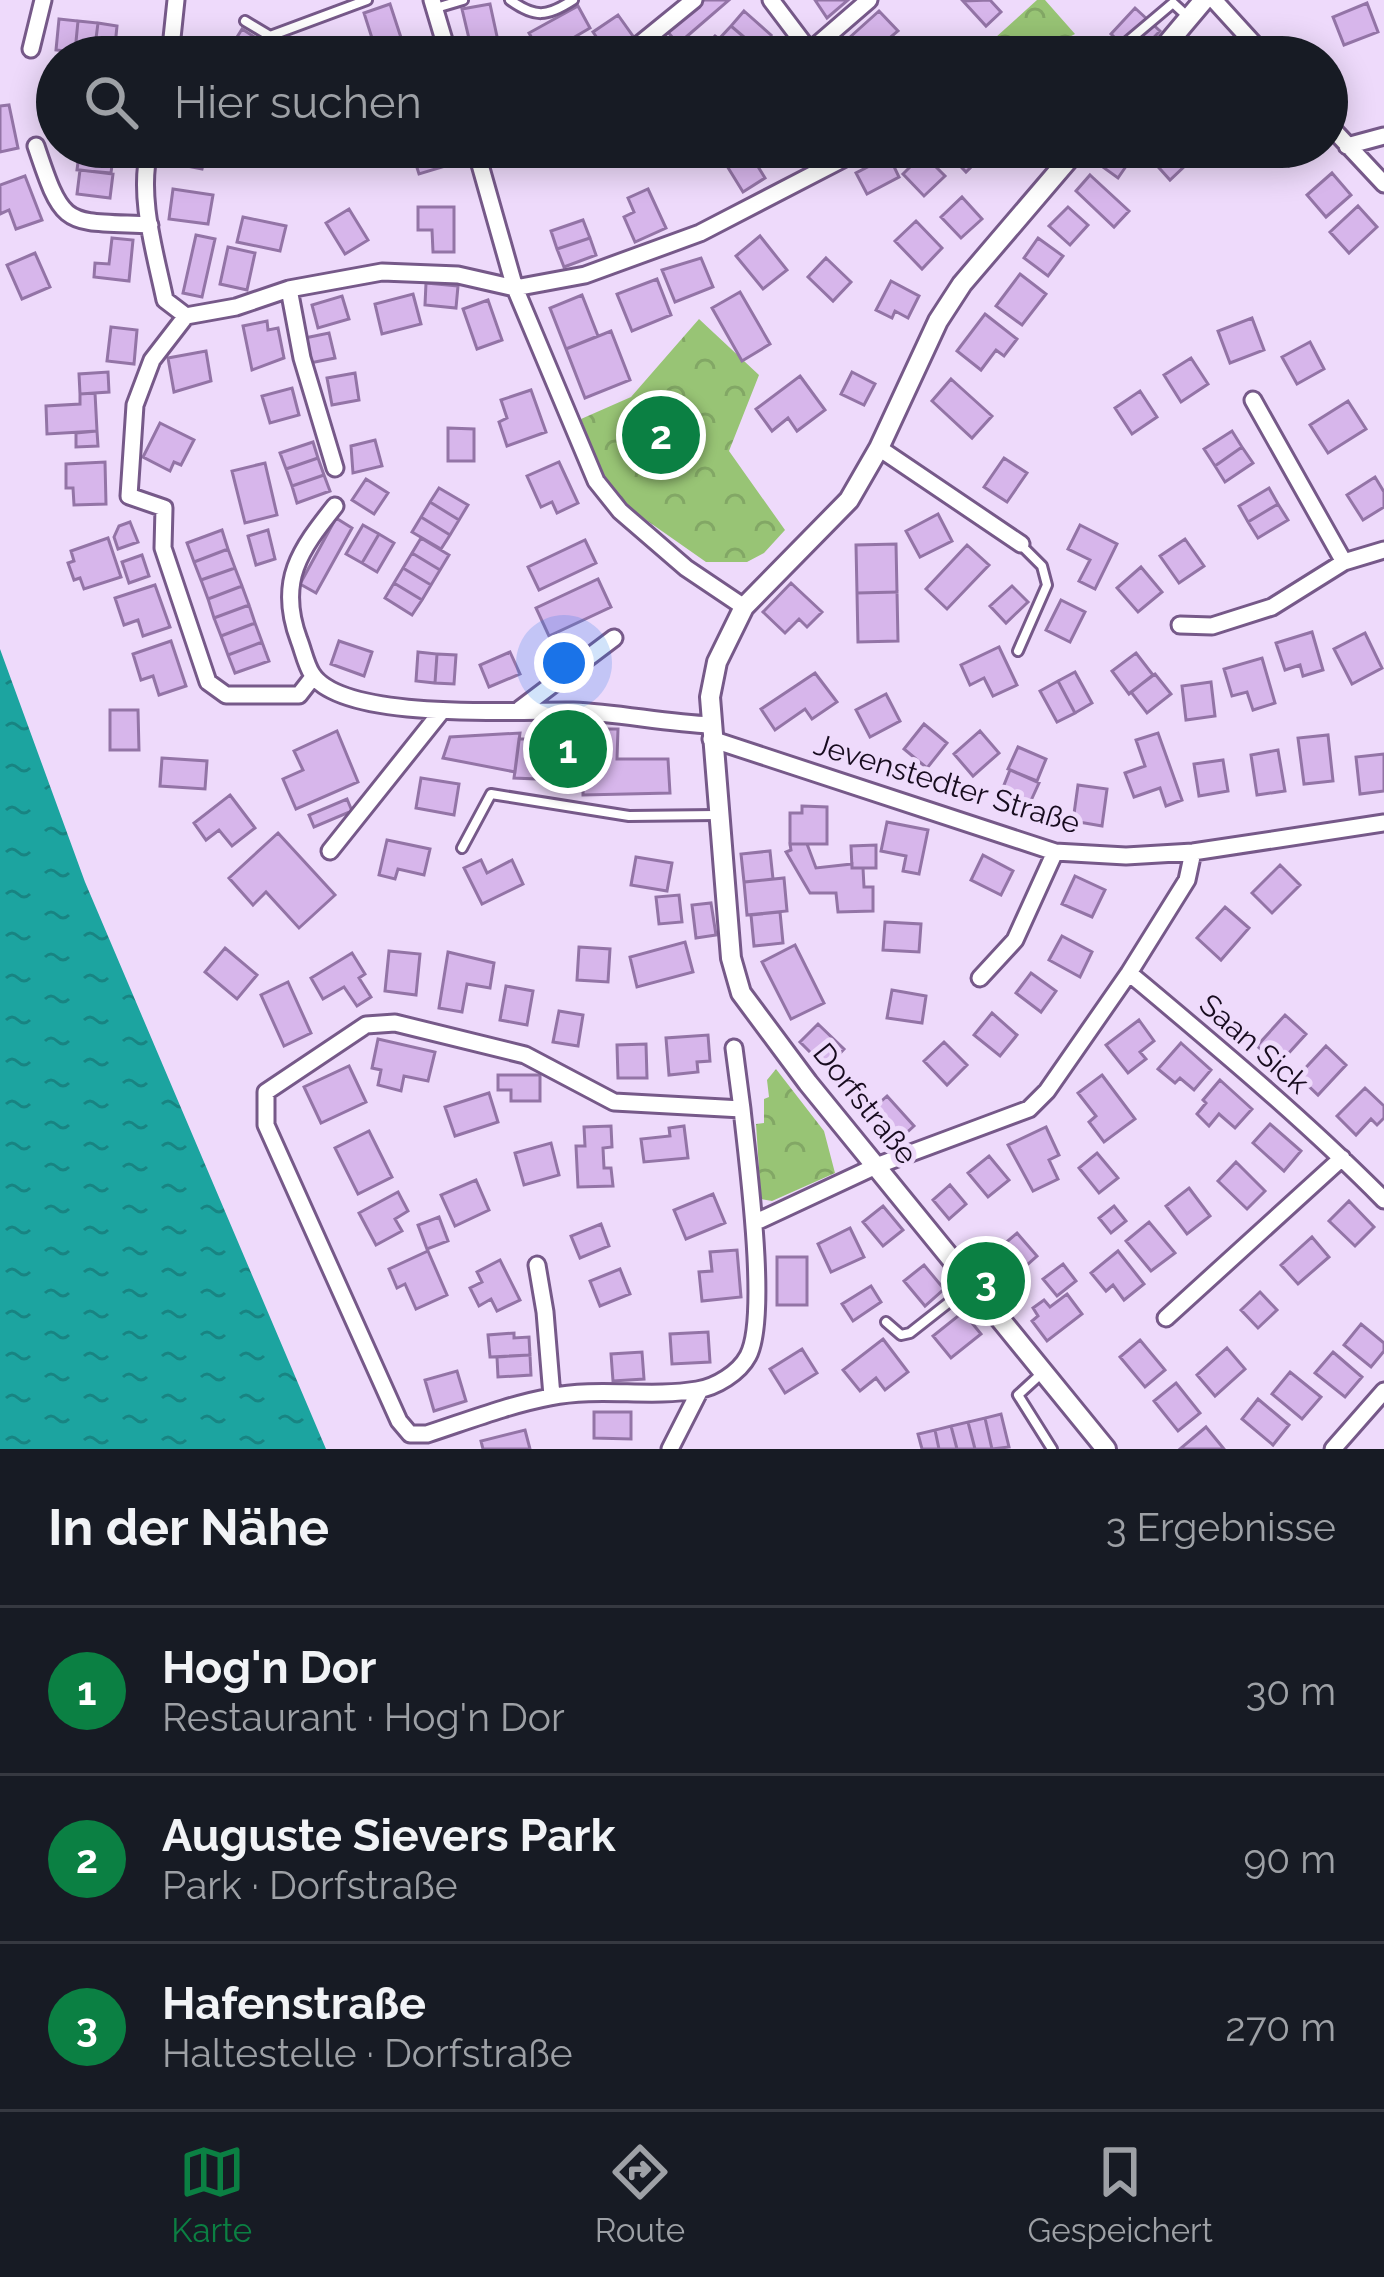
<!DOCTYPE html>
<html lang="de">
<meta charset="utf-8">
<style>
:root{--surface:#171b24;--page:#20242c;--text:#f1f3f6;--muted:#9ea1a6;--line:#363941;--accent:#0b8043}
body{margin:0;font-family:Raleway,sans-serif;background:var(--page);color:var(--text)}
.you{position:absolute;left:564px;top:663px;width:42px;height:42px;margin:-30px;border:9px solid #fff;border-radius:50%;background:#1a73e8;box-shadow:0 0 0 18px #1a73e833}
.badge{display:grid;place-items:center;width:78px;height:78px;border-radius:50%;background:var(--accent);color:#fff;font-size:39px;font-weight:700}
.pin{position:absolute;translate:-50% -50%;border:6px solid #fff;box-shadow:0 3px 12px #0006}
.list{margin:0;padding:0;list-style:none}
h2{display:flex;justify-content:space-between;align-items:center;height:156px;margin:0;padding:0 48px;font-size:51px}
h2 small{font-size:39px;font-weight:400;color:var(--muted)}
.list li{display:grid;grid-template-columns:78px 1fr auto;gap:36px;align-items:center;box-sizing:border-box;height:168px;padding:0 48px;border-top:3px solid var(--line)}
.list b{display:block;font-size:45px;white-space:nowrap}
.list p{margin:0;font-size:39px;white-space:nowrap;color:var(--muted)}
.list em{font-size:39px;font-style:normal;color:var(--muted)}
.icon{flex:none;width:66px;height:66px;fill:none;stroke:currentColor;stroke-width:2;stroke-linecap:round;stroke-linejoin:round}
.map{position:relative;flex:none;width:1384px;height:1449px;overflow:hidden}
.search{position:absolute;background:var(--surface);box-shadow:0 6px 30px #0003;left:36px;right:36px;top:36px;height:132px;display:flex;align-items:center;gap:30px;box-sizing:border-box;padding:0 42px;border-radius:66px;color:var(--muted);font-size:45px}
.sheet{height:660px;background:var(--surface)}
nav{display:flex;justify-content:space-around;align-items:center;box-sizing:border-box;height:168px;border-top:3px solid var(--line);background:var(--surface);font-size:33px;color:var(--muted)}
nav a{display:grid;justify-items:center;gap:6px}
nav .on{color:var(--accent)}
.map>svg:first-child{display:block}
</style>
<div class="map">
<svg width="1384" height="1449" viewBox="0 0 1384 1449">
<defs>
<pattern id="park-crowns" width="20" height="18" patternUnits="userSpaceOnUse" patternTransform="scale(3)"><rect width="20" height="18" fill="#98c475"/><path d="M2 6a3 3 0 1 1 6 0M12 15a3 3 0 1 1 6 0" fill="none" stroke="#82a765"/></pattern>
<pattern id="water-ripples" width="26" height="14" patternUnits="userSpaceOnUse" patternTransform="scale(3)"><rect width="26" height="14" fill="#1ca4a0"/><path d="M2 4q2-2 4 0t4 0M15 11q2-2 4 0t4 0" fill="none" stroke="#188482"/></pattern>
</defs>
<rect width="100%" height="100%" fill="#eedafb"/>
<path fill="url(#park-crowns)" d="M1037 0H1045L1075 34 1031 57H993L985 47Z
M699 319 759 375 729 451 785 530 764 553 747 562H706L629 508 603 475 581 419 631 397Z
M776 1069 824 1131 835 1173 772 1201 761 1199 756 1124 764 1123V1099L769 1097 767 1080Z"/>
<path fill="url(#water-ripples)" d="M0 649 85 882 326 1449H0Z"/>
<path fill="#d7b6eb" stroke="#9374a6" stroke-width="3" d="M703 0H729L678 44 667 31Z
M815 0H848L827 18Z
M990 0 1001 12 986 26 963 1Z
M1367 3 1378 32 1344 45 1333 17Z
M390 4 407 56 403 57H378L364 13Z
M490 4 498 41 471 47 462 9Z
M578 6 590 28 566 42 574 57H543L529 33Z
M1135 8 1160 31 1135 57 1111 34Z
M744 11 771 35 758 49 731 26Z
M879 11 898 31 867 57 849 38Z
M618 15 635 39 610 57 593 32Z
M59 19 78 21 75 52 56 50Z
M78 21 98 23 94 54 75 52Z
M98 23 117 26 114 56 94 54Z
M731 26 758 49 751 57H739L719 39Z
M242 29 286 57H240L229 50Z
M715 36 719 39 739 57H714L704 48Z
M344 42 349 57H301V56Z
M9 105 18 148 0 152V106Z
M80 147 114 149 111 173 77 170Z
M175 147H207L202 169 172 163Z
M427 147H436L442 167 419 174 412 152Z
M952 147H983L987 151 966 172 947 152Z
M1112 147 1131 159 1118 178 1100 165Z
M1166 147H1172L1188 163 1170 180 1152 160Z
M1309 147 1289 166 1278 155 1269 164 1252 148Z
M749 152 765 178 743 192 727 166Z
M923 154 945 176 924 196 903 174Z
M889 156 899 177 867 194 856 173Z
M80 170 113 174 110 198 77 194Z
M1332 173 1351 195 1326 217 1307 195Z
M1090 175 1129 211 1114 227 1076 191Z
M25 176 42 220 16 229 9 210 0 214V185Z
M173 189 213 195 208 224 169 219Z
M648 189 666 228 635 242 624 217 634 212 628 198Z
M962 197 982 219 961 238 941 217Z
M1358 206 1377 227 1349 253 1330 232Z
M418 207H454V252H433L432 230H418Z
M1068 207 1088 225 1070 245 1049 226Z
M349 209 368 240 345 254 326 223Z
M243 217 286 226 280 251 237 242Z
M583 220 590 238 557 249 551 231Z
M916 221 942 248 922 269 895 241Z
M196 235 215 239 202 297 183 293Z
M760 236 787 270 763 289 736 256Z
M112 238 133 240 129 281 94 277 95 263 109 264Z
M590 238 596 255 564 267 557 249Z
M1038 238 1063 256 1048 276 1024 258Z
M228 247 255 253 247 290 220 284Z
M35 253 50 287 22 299 7 265Z
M701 258 713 287 675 302 662 270Z
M826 258 851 282 833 301 808 277Z
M1020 274 1046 294 1022 325 996 306Z
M657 279 671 315 632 331 617 294Z
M891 281 919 296 908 318 895 311 892 318 876 310Z
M426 283 458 286 456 308 425 305Z
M740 292 770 344 742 361 712 308Z
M413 294 421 324 382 334 375 304Z
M582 295 598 336 566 349 550 308Z
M342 296 349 319 318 328 312 305Z
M488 300 502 340 477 349 463 309Z
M985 314 1017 339 1004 356 996 350 981 370 957 351Z
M1252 318 1264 350 1230 363 1218 331Z
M267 321 268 330 278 328 284 358 252 370 243 326Z
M111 327 137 330 134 364 107 361Z
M611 331 630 380 585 398 566 349Z
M329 333 335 358 310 363 305 338Z
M1310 342 1324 369 1297 384 1282 357Z
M206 351 211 381 174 392 168 358Z
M1191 358 1208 384 1181 402 1164 375Z
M108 372 109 392 80 394 79 374Z
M852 372 875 384 864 405 841 394Z
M355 373 359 400 332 405 327 378Z
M800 376 825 410 797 431 788 418 772 431 756 409Z
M951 379 992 416 972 438 932 401Z
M292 388 299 415 270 423 262 396Z
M531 390 546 432 507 446 499 422 507 418 501 400Z
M1140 391 1157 417 1132 434 1115 408Z
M95 393 97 431 47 434 46 406 80 404V394Z
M1348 401 1366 429 1328 453 1310 425Z
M160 423 194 440 181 465 174 462 170 471 143 457Z
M448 428 474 429V461H448Z
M97 431 98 446 76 447V433Z
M1232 431 1242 447 1215 466 1204 449Z
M375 440 382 466 353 473 351 446Z
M313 442 318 458 286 469 280 453Z
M1242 447 1253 463 1225 482 1215 466Z
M318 458 324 475 292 486 286 469Z
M1004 458 1027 473 1007 502 984 487Z
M105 462 106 504 74 505 73 488H66V464Z
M559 462 578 503 557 513 552 502 541 507 527 476Z
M265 463 277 515 245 523 232 471Z
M324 475 330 491 297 503 292 486Z
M1375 477 1384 492V507L1363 520 1347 495Z
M366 479 388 493 374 514 352 500Z
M439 488 468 505 459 520 430 502Z
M1269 488 1278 504 1248 522 1239 506Z
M430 502 459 520 450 535 421 517Z
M1278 504 1288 520 1258 538 1248 522Z
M938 514 952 541 920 557 906 531Z
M421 517 450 535 441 549 412 532Z
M336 518 352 528 316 593 300 584Z
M130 522 138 542 118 549 114 537 119 526Z
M363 525 379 534 362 563 346 554Z
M1080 525 1117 544 1095 589 1079 581 1090 560 1068 549Z
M222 530 228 549 194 562 187 543Z
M268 530 275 559 256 565 248 536Z
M379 534 394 543 377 572 362 563Z
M108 538 121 577 84 589 80 578 74 580 68 563 74 561 71 551Z
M421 538 449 555 440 570 412 553Z
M1185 539 1204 566 1179 583 1160 556Z
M585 540 596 563 539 590 528 567Z
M896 544 897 592 857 593 856 545Z
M967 545 989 565 947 609 926 589Z
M228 549 235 568 201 580 194 562Z
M412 553 440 570 431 585 403 568Z
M142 555 149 576 129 583 122 562Z
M1141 567 1162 592 1138 612 1117 588Z
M235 568 242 586 208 599 201 580Z
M403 568 431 585 422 600 394 583Z
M598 579 611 607 549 636 536 608Z
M394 583 422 600 412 615 385 598Z
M791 583 822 612 807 627 799 619 785 633 763 612Z
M155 585 170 627 143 636 138 620 124 625 115 598Z
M242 586 249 605 214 618 208 599Z
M1012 586 1028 602 1006 623 990 606Z
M897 592 898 641 858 642 857 593Z
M1061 600 1085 612 1070 642 1046 630Z
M249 605 255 623 221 636 214 618Z
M255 623 262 642 228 655 221 636Z
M1312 632 1323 670 1303 676 1300 665 1285 670 1276 643Z
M1365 633 1382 668 1352 684 1334 649Z
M171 641 186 686 159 695 153 676 141 680 133 654Z
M339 641 372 652 364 676 331 664Z
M262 642 269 661 235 673 228 655Z
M999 647 1017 685 993 696 984 678 970 685 961 665Z
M418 652 437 654 435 683 416 681Z
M510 652 520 674 489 687 480 665Z
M1136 653 1153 675 1129 694 1112 671Z
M437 654 456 655 454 684 435 683Z
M1262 658 1275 703 1253 710 1247 692 1232 696 1224 669Z
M1075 672 1092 703 1075 713 1058 681Z
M815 673 837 702 812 719 805 709 775 730 761 709Z
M1155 674 1171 694 1147 713 1131 692Z
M1058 681 1075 713 1057 722 1040 691Z
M1211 682 1215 716 1186 720 1182 686Z
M886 694 900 721 870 737 856 710Z
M110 710H138L139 750H110Z
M554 718 583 720V729H618L617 759H668L670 793 583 795V781L514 778 519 739H530L529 734H555Z
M924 724 947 743 927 768 904 749Z
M337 731 358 782 296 809 283 779 303 770 294 751Z
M980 731 999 753 973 776 954 754Z
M520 733 515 772 443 758 450 737Z
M1158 733 1182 800 1166 806 1160 788 1134 797 1125 773 1145 766 1136 740Z
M1328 735 1333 781 1304 784 1298 738Z
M1018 747 1046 759 1037 781 1008 769Z
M1278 750 1285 791 1257 795 1251 755Z
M1384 754V791L1360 794 1356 757Z
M162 758 207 761 205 789 160 786Z
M1223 760 1228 791 1199 796 1194 764Z
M1010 770 1039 783 1028 807 1000 795Z
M421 778 459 784 454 815 416 808Z
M1078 785 1107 789 1102 826 1073 821Z
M230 795 255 828 232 846 219 830 206 840 194 823Z
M347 799 352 811 314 827 309 815Z
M802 806 827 807V844H790V813H802Z
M887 822 928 830 919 874 903 871 906 856 881 851Z
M278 833 335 895 299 928 266 892 253 905 229 878Z
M387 840 430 849 424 875 398 869 395 879 379 875Z
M790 844H807L816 868 852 864V868H863L864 887H873V911L838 912 836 893H810L786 852 791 850Z
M876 845V868H852L851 846Z
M770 851 773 879 744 882 741 854Z
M983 855 1013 871 1001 895 971 880Z
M636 857 672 863 667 891 631 885Z
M481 860 487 873 512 860 523 884 482 904 464 868Z
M1280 865 1300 885 1272 913 1252 893Z
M1075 876 1105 890 1092 917 1062 904Z
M784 878 787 911 747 915 744 882Z
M679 895 682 922 659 924 656 897Z
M711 903 716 935 696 938 692 905Z
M1225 907 1249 928 1221 960 1197 938Z
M780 912 783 943 754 946 751 915Z
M885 922 921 924 919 952 883 950Z
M1062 936 1092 952 1080 977 1049 960Z
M685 942 693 972 637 987 630 957Z
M795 945 824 1003 791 1019 762 962Z
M579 947 610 949 608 982 577 980Z
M225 948 257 975 237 999 205 972Z
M389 951 420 954 416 995 385 991Z
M448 952 494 963 490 988 467 984 462 1012 439 1008Z
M352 953 365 974 359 978 371 997 357 1006 344 987 323 999 311 978Z
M1031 973 1056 991 1041 1012 1016 993Z
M288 982 311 1033 284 1046 261 995Z
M506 986 533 991 527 1025 500 1020Z
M892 990 926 996 922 1023 887 1018Z
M559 1011 583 1015 578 1046 553 1042Z
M992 1013 1017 1035 1000 1056 974 1035Z
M1285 1015 1306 1034 1278 1065 1257 1046Z
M1139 1020 1154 1041 1140 1052 1146 1059 1128 1073 1106 1045Z
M818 1024 844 1049 826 1068 800 1042Z
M708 1035 710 1061 697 1062 698 1072 669 1075 666 1038Z
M378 1039 435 1052 428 1081 404 1076 401 1091 378 1085 381 1070 372 1068Z
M944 1042 967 1065 947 1085 924 1061Z
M1181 1043 1211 1070 1194 1090 1180 1078 1175 1083 1158 1069Z
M646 1044 647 1078H618L617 1045Z
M1326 1046 1346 1065 1318 1095 1298 1076Z
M349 1066 366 1102 321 1123 304 1087Z
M498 1075H540V1101H511V1090H498Z
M1102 1075 1135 1119 1104 1142 1089 1122 1096 1116 1078 1093Z
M1220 1080 1252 1109 1235 1128 1219 1114 1209 1126 1197 1114 1206 1103 1203 1100Z
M1365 1088 1384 1106V1118L1377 1125 1371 1119 1356 1135 1337 1116Z
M489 1093 498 1122 455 1136 445 1107Z
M887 1096 914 1126 892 1146 865 1116Z
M1270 1124 1301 1151 1284 1171 1253 1143Z
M611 1126 612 1147 603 1148 604 1168H611L613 1186 578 1187 576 1146H585L584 1127Z
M684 1126 688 1158 644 1162 641 1139 670 1136 669 1128Z
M1046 1127 1059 1155 1049 1160 1058 1179 1033 1191 1008 1145Z
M369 1131 392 1177 358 1194 335 1148Z
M551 1143 559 1175 524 1185 515 1153Z
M1097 1153 1118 1178 1099 1193 1079 1168Z
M989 1156 1009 1180 988 1197 968 1173Z
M1236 1162 1265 1191 1247 1209 1218 1181Z
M476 1180 489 1210 455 1226 441 1195Z
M950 1185 966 1204 949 1219 933 1200Z
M1189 1188 1210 1216 1187 1234 1166 1206Z
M398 1192 408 1211 395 1219 402 1231 376 1245 359 1213Z
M713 1194 725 1223 686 1239 674 1210Z
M1349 1201 1374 1227 1355 1246 1329 1221Z
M883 1206 903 1230 883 1246 863 1222Z
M1114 1206 1126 1221 1111 1233 1099 1218Z
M439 1217 448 1241 427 1249 418 1225Z
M1149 1222 1175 1253 1151 1271 1126 1241Z
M601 1224 609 1246 580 1258 571 1236Z
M850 1228 864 1257 831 1272 818 1244Z
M1017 1233 1037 1256 1009 1281 989 1257Z
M1312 1237 1329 1257 1298 1284 1281 1265Z
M737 1250 741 1297 702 1301 699 1272 712 1271 710 1252Z
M428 1251 447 1295 416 1309 405 1284 397 1288 389 1269Z
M1118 1251 1144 1284 1124 1300 1113 1285 1106 1291 1091 1273Z
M777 1257H807V1305H777Z
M500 1260 520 1300 497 1311 491 1299 479 1306 470 1288 482 1282 477 1272Z
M1063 1264 1076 1281 1057 1296 1043 1279Z
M924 1265 944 1289 925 1306 904 1281Z
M620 1269 630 1294 600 1306 590 1281Z
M871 1286 881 1302 853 1321 842 1304Z
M1260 1292 1277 1310 1258 1328 1241 1310Z
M1067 1294 1082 1314 1047 1341 1032 1321 1038 1316 1033 1308 1044 1300 1050 1307Z
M963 1312 981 1334 951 1358 933 1336Z
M1361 1324 1384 1343V1351L1371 1367 1344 1345Z
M708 1332 710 1362 672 1364 670 1334Z
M514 1333V1338L529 1337 530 1355 490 1357 488 1335Z
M883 1339 908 1372 885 1390 876 1378 860 1391 843 1370Z
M1140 1340 1165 1370 1145 1387 1120 1357Z
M1227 1348 1245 1369 1215 1396 1197 1375Z
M802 1349 817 1373 785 1393 770 1369Z
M642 1352 644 1379 613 1381 611 1354Z
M1333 1352 1362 1377 1345 1397 1315 1373Z
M530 1355 531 1375 498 1377 497 1357Z
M457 1371 466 1401 434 1411 425 1380Z
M1290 1372 1321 1397 1302 1419 1272 1394Z
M1176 1383 1200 1413 1178 1431 1154 1401Z
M1258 1399 1289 1425 1273 1445 1242 1419Z
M594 1412H631V1439L594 1438Z
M1001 1414 1009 1447 992 1449 985 1418Z
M985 1418 992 1449H975L968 1422Z
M968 1422 975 1449H957L951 1426Z
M951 1426 957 1449H939L935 1430Z
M1206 1427 1224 1449H1180Z
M525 1430 530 1449H483L481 1441Z
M935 1430 939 1449H922L918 1434Z"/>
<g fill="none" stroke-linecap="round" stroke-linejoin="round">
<defs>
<path id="service" d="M510 0C535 18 547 17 573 0
M436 8 463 0
M245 21 270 36 367 0
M1120 57 1115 52 1173 3 1186 15
M1018 651 1047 585 1042 566 1022 546
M462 848 491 794 629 816 716 815
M886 1322 901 1335 910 1333 971 1285
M1042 1373 1018 1395 1052 1449"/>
<path id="minor" d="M432 0 449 57
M771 0 814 57
M1214 0 1266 57
M31 49 43 0
M810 51 869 0
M170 57 176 0
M624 57 694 0
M1327 123 1384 184
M36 146C64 230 64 221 150 225
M1347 146 1384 136
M150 147C137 195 155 252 165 300L186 316
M475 147 515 288 596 481 620 511 686 568 744 607
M289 289 302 358 335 468
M1253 400 1344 562
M879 448 1021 544
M335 506C300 550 277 581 299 640 303 650 306 665 312 674 343 722 519 710 573 711 619 713 665 723 711 725
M1180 625 1212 626 1272 607 1344 562 1384 550
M313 677 299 695H226L208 682 163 548 164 508 129 496 135 405 152 360 186 316 236 307 289 289 382 272 458 275 515 288 585 275 700 233 866 147
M520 709 614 638
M711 739 1055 852 1126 856 1193 852 1384 823
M330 851 441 712
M1129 973C1216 1046 1304 1119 1384 1200
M980 978 1015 940 1055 852
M395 1023 525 1055 614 1102 742 1109C747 1158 769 1317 748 1356 739 1373 716 1387 697 1390 649 1398 598 1387 550 1397 508 1405 467 1421 427 1434H410L399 1421 266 1125V1092L366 1025Z
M734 1048 742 1109
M754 1223 876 1166 1029 1109 1047 1091 1129 973 1187 880 1193 852
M537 1265 545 1312 552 1396
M1166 1318 1342 1158
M670 1449 700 1390
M1333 1449 1384 1391"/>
<path id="tertiary" d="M1156 57 1204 0
M1079 147 962 284 938 321 879 448 849 500 744 607 717 662 710 697 731 958 741 993 808 1083 1106 1449"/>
</defs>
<use href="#service" stroke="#765989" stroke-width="14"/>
<use href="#minor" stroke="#765989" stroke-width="21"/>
<use href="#tertiary" stroke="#765989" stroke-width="24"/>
<use href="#service" stroke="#fff" stroke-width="8"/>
<use href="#minor" stroke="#fff" stroke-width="15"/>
<use href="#tertiary" stroke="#fff" stroke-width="18"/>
</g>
<g text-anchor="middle" stroke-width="10" stroke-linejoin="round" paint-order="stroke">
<g font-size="30" fill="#170b1e" stroke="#eedafb">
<text transform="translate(947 784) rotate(17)" y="10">Jevenstedter Straße</text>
<text transform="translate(1254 1044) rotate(41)" y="10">Saan Sick</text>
<text transform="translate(865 1104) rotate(51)" y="10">Dorfstraße</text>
</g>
</g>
</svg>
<div class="you"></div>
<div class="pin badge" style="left:568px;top:749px">1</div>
<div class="pin badge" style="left:661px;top:435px">2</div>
<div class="pin badge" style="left:986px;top:1281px">3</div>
<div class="search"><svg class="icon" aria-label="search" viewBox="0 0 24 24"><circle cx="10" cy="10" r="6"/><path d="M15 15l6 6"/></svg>Hier suchen</div>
</div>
<section class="sheet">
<h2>In der Nähe<small>3 Ergebnisse</small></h2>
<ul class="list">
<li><span class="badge">1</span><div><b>Hog'n Dor</b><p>Restaurant · Hog'n Dor</p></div><em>30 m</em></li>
<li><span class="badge">2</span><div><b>Auguste Sievers Park</b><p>Park · Dorfstraße</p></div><em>90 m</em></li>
<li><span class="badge">3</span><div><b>Hafenstraße</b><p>Haltestelle · Dorfstraße</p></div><em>270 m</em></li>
</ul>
</section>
<nav>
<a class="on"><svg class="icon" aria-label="map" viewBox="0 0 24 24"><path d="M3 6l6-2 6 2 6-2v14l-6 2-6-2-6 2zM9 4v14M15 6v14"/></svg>Karte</a>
<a><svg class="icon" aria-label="directions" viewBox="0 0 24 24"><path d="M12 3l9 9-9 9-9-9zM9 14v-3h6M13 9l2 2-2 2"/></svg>Route</a>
<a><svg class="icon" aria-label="saved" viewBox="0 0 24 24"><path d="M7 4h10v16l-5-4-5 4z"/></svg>Gespeichert</a>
</nav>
